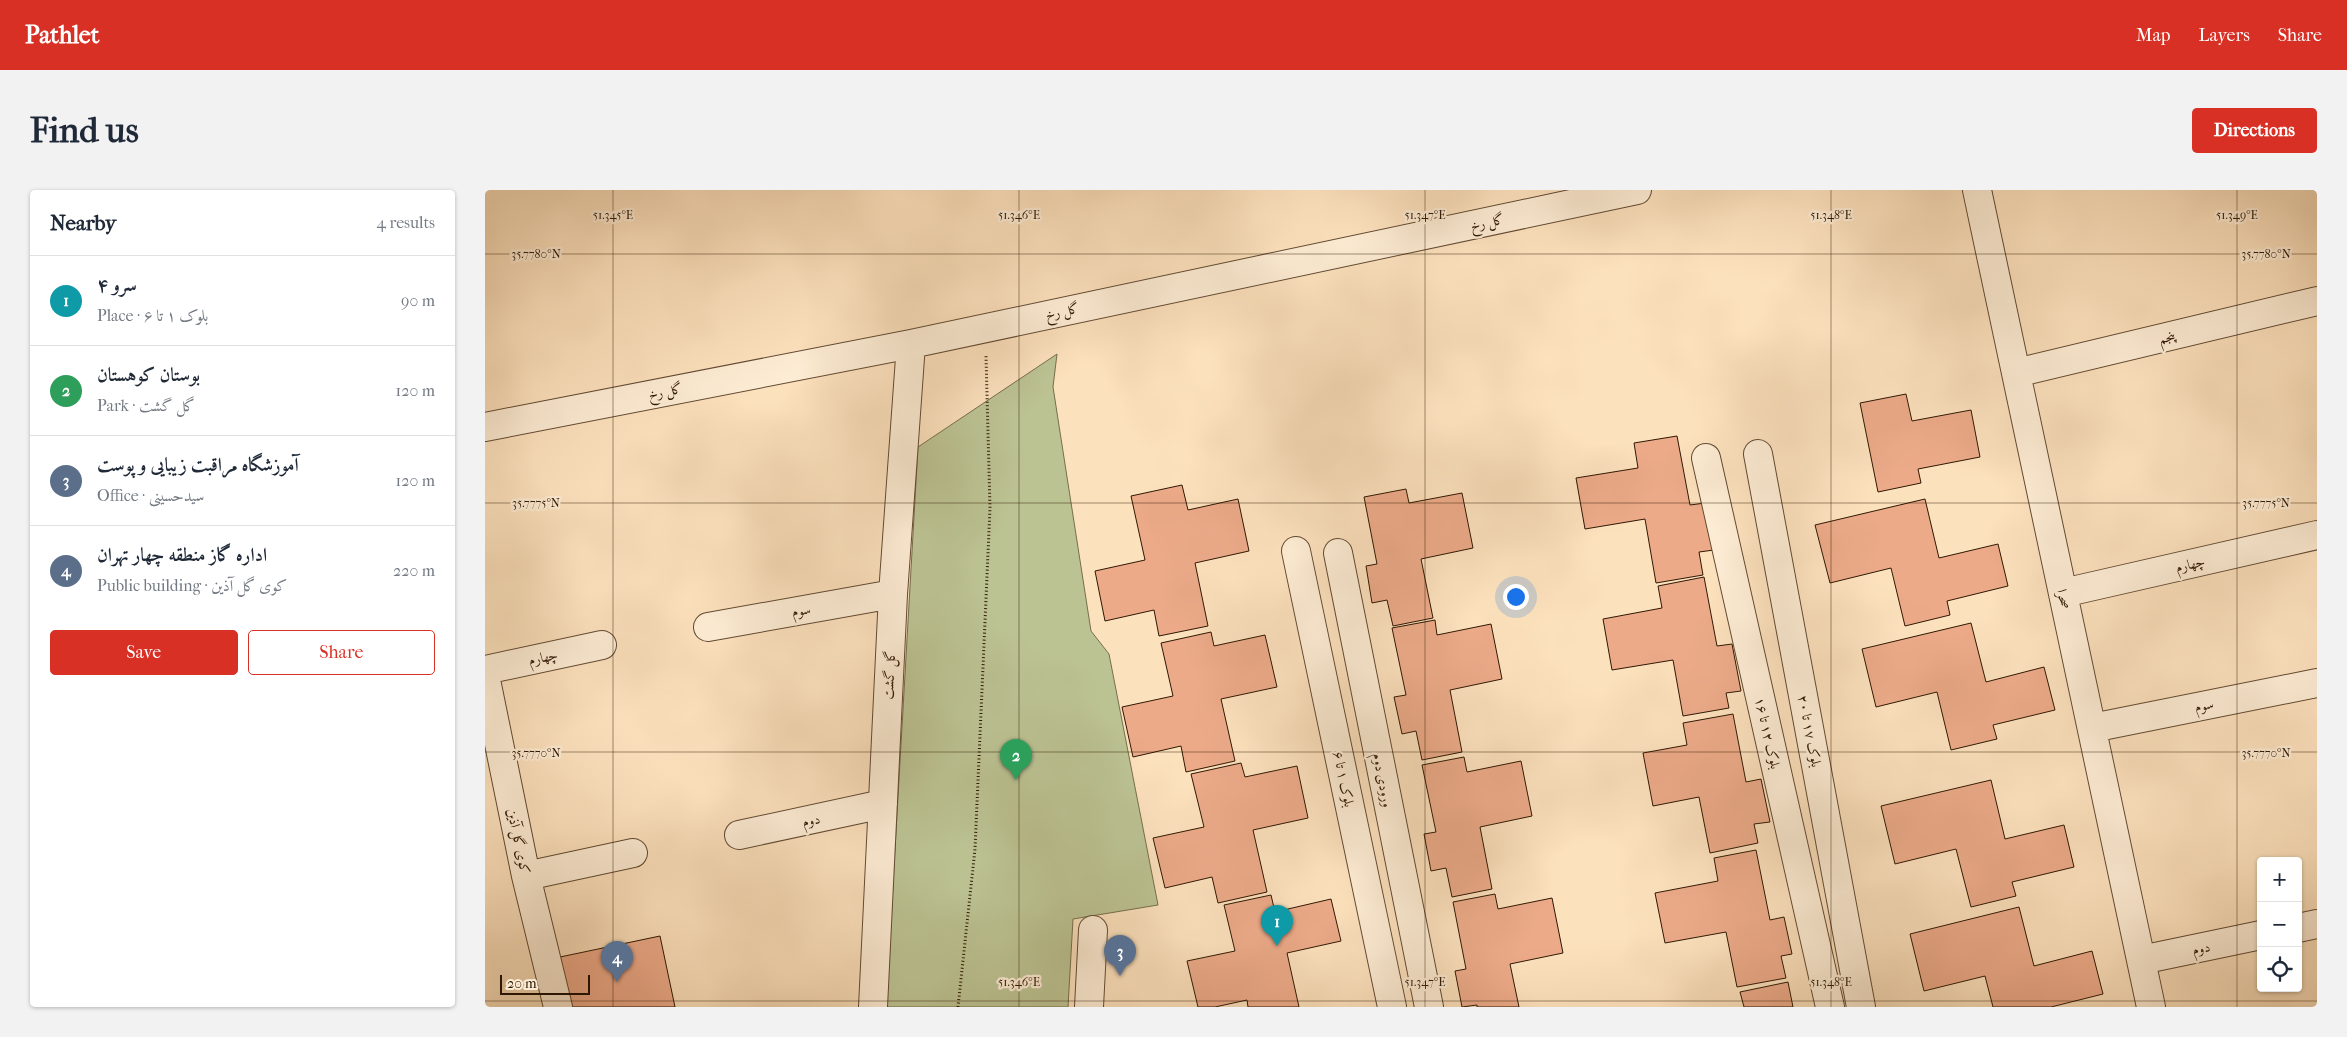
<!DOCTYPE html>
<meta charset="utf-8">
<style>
:root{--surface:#fff;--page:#f2f2f3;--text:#1f2937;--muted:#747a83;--line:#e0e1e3;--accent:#d93025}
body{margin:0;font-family:"IM FELL French Canon",Amiri,serif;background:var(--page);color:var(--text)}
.controls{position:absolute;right:15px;bottom:15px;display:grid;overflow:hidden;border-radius:5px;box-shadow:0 1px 4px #0004}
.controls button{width:45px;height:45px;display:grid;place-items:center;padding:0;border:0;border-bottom:1px solid var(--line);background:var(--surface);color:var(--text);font:25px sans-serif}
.scale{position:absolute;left:15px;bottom:12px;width:90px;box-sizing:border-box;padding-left:5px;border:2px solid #2f1803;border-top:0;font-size:14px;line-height:18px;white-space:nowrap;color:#2f1803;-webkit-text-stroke:4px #fdecd4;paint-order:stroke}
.you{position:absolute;left:1030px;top:406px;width:18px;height:18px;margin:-12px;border:4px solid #fff;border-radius:50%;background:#1a73e8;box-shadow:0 0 0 8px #1a73e833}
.badge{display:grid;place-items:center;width:32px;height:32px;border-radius:50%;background:var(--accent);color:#fff;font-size:16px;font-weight:700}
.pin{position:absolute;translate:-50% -41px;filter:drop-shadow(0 1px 2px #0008)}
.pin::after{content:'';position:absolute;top:26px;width:18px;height:15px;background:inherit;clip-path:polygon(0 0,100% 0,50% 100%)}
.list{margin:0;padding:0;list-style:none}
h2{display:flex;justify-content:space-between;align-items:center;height:65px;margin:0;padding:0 20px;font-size:21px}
h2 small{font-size:16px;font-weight:400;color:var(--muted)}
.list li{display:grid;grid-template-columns:32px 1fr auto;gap:15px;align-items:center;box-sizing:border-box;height:90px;padding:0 20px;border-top:1px solid var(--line)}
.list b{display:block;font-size:19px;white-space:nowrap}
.list p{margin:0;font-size:16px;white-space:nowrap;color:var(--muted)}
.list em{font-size:16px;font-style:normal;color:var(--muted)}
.actions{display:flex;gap:10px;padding:15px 20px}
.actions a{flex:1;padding:11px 0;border:1px solid var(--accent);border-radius:5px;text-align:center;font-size:18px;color:var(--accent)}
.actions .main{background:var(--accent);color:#fff}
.icon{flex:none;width:28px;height:28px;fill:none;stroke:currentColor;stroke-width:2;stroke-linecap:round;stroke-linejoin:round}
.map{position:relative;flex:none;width:1832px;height:817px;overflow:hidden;border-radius:5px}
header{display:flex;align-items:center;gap:30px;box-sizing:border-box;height:70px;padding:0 25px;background:var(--accent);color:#fff}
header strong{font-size:24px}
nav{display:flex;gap:28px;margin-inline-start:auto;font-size:18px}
.intro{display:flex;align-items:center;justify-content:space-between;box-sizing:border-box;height:120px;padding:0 30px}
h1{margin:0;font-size:35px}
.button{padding:12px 22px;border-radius:5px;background:var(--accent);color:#fff;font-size:18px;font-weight:700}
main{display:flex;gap:30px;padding:0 30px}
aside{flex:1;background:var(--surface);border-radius:5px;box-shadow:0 1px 4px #0004}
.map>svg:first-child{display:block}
</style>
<header>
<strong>Pathlet</strong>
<nav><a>Map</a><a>Layers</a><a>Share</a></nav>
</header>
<div class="intro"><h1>Find us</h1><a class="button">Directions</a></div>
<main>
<aside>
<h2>Nearby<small>4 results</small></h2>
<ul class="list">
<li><span class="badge" style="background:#0f9aa8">1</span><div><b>سرو ۴</b><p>Place · بلوک ۱ تا ۶</p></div><em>90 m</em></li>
<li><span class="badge" style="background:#2e9e5b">2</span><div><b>بوستان کوهستان</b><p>Park · گل گشت</p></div><em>120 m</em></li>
<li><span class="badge" style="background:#5c6f8a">3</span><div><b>آموزشگاه مراقبت زیبایی و پوست</b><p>Office · سیدحسینی</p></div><em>120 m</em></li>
<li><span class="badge" style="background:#5c6f8a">4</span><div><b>اداره گاز منطقه چهار تهران</b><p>Public building · کوی گل آذین</p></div><em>220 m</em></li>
</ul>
<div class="actions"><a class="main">Save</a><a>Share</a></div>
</aside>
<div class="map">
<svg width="1832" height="817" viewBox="0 0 1832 817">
<rect width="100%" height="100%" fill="#fce1bd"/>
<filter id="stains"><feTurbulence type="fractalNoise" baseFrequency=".004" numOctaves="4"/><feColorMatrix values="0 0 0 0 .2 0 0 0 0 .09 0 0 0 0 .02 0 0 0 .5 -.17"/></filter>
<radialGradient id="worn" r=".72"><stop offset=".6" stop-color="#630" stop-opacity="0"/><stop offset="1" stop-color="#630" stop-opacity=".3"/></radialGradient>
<path fill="#bcc393" stroke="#766e4b" d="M572 164 568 197 606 441 624 464 673 715 588 729 583 817H401L433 257Z"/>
<path fill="#ecaa89" stroke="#2f1803" d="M1421 204 1427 231 1486 220 1495 267 1433 279 1436 293 1393 302 1375 213Z
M1192 246 1205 315 1220 313 1229 360 1214 362 1218 385 1171 393 1160 329 1100 339 1091 288 1153 278 1149 253Z
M697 295 703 320 753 309 764 361 710 373 723 436 674 446 669 420 620 431 610 381 660 370 646 306Z
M921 299 924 313 977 303 988 358 936 369 948 428 908 436 902 410 887 413 881 376 892 374 879 307Z
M1440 309 1454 368 1513 354 1523 396 1462 411 1465 425 1420 436 1406 378 1345 393 1330 335Z
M1219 387 1232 456 1247 454 1256 501 1241 503 1244 518 1198 526 1188 470 1127 480 1118 429 1177 418 1173 396Z
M950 430 952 445 1006 434 1017 489 965 500 977 562 937 570 931 541 917 544 909 507 921 505 907 438Z
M1486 433 1501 492 1559 477 1570 520 1508 535 1512 549 1466 560 1452 502 1391 517 1377 459Z
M726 442 729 456 780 445 792 497 736 509 750 571 701 582 696 556 648 567 637 517 688 506 676 453Z
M1248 524 1261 592 1276 589 1285 632 1269 634 1273 653 1225 663 1214 607 1168 616 1158 563 1202 555 1198 533Z
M979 567 982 582 1036 571 1047 626 995 637 1007 699 967 707 961 678 946 681 939 644 951 642 937 575Z
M756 573 760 587 812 576 823 628 768 640 782 702 733 713 727 687 680 698 668 648 719 637 706 584Z
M1506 590 1520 649 1579 635 1589 677 1527 692 1531 706 1486 717 1471 659 1410 674 1396 616Z
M1271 660 1285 730 1299 727 1307 764 1296 766 1301 788 1252 797 1241 742 1180 753 1170 703 1233 691 1229 668Z
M1010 704 1013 719 1067 708 1078 763 1025 774 1034 817H992V815L977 817 970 781 981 779 968 712Z
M786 705 790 722 846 709 856 751 802 763 814 817H763L762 810 730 817H713L702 771 750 761 739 715Z
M1534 717 1549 776 1607 761 1618 804 1566 817H1508L1500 786 1439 801 1425 744Z
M175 746 190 817H85L75 767Z
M1303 792 1308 817H1259L1255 802Z"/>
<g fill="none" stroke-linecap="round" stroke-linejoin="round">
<defs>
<path id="minor" d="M1492 0 1666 817
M1531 183 1832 111
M0 237 426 154 1152 0
M1273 264 1376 817
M1221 268 1345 817
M811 361 907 817
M853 363 944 817
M1578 403 1832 345
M223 437 408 404
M0 480 117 455
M0 485 41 686 73 817
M1607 538 1832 493
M254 645 398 614
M41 686 148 663
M1813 738 1832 734
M1656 770 1776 745
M388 817 408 404 426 154
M604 817 608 740"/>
</defs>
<use href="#minor" stroke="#624a32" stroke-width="30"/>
<path stroke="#2f1803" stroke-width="3" stroke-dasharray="1 2.5" stroke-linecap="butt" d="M473 817 490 659 505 318 501 166"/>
<use href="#minor" stroke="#fdecd4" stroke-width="28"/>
</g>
<path fill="none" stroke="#2f1803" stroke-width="1" stroke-opacity="0.45" d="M128 0V817M534 0V817M940 0V817M1346 0V817M1752 0V817M0 64H1832M0 313H1832M0 562H1832M0 811H1832"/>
<g text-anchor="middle" stroke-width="4.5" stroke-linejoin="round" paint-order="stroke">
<g font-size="14" fill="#2f1803" stroke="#fdecd4">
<text transform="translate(1002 32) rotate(-12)" y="5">گل رخ</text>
<text transform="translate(577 121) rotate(-12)" y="5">گل رخ</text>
<text transform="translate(1682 147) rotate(-13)" y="5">پنجم</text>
<text transform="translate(180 201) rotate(-11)" y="5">گل رخ</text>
<text transform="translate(1705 374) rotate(-13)" y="5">چهارم</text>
<text transform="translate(1579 409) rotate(78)" y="5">صحرا</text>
<text transform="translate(316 420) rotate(-10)" y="5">سوم</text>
<text transform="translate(58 467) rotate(-12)" y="5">چهارم</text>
<text transform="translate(404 485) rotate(-87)" y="5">گل گشت</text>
<text transform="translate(1719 515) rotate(-11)" y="5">سوم</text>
<text transform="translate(1325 541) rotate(79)" y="5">بلوک ۱۷ تا ۲۰</text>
<text transform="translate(1283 543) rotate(77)" y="5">بلوک ۱۲ تا ۱۶</text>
<text transform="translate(859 589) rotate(78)" y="5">بلوک ۱ تا ۶</text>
<text transform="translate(898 590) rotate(79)" y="5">ورودی دوم</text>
<text transform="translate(326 630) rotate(-12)" y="5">دوم</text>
<text transform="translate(34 651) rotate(78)" y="5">کوی گل آذین</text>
<text transform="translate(1716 758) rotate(-12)" y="5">دوم</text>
</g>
</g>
<g font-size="12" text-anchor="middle" fill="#2f1803" stroke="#fdecd4" stroke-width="4.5" stroke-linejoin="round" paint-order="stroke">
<text x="128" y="29">51.345°E</text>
<text x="534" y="29">51.346°E</text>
<text x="940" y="29">51.347°E</text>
<text x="1346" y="29">51.348°E</text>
<text x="1752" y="29">51.349°E</text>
<text x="51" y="68">35.7780°N</text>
<text x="1781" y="68">35.7780°N</text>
<text x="51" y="317">35.7775°N</text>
<text x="1781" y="317">35.7775°N</text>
<text x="51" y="567">35.7770°N</text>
<text x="1781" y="567">35.7770°N</text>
<text x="534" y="796">51.346°E</text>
<text x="940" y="796">51.347°E</text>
<text x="1346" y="796">51.348°E</text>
</g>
<rect width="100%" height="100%" filter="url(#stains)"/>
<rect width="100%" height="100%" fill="url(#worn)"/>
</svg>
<div class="controls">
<button>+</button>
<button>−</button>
<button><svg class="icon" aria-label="locate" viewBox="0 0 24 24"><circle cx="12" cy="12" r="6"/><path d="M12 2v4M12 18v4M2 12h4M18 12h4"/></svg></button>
</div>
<div class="scale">20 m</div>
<div class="you"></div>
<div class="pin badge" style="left:792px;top:756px;background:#0f9aa8">1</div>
<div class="pin badge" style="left:531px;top:590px;background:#2e9e5b">2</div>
<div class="pin badge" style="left:635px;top:786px;background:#5c6f8a">3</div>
<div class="pin badge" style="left:132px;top:792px;background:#5c6f8a">4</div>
</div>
</main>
